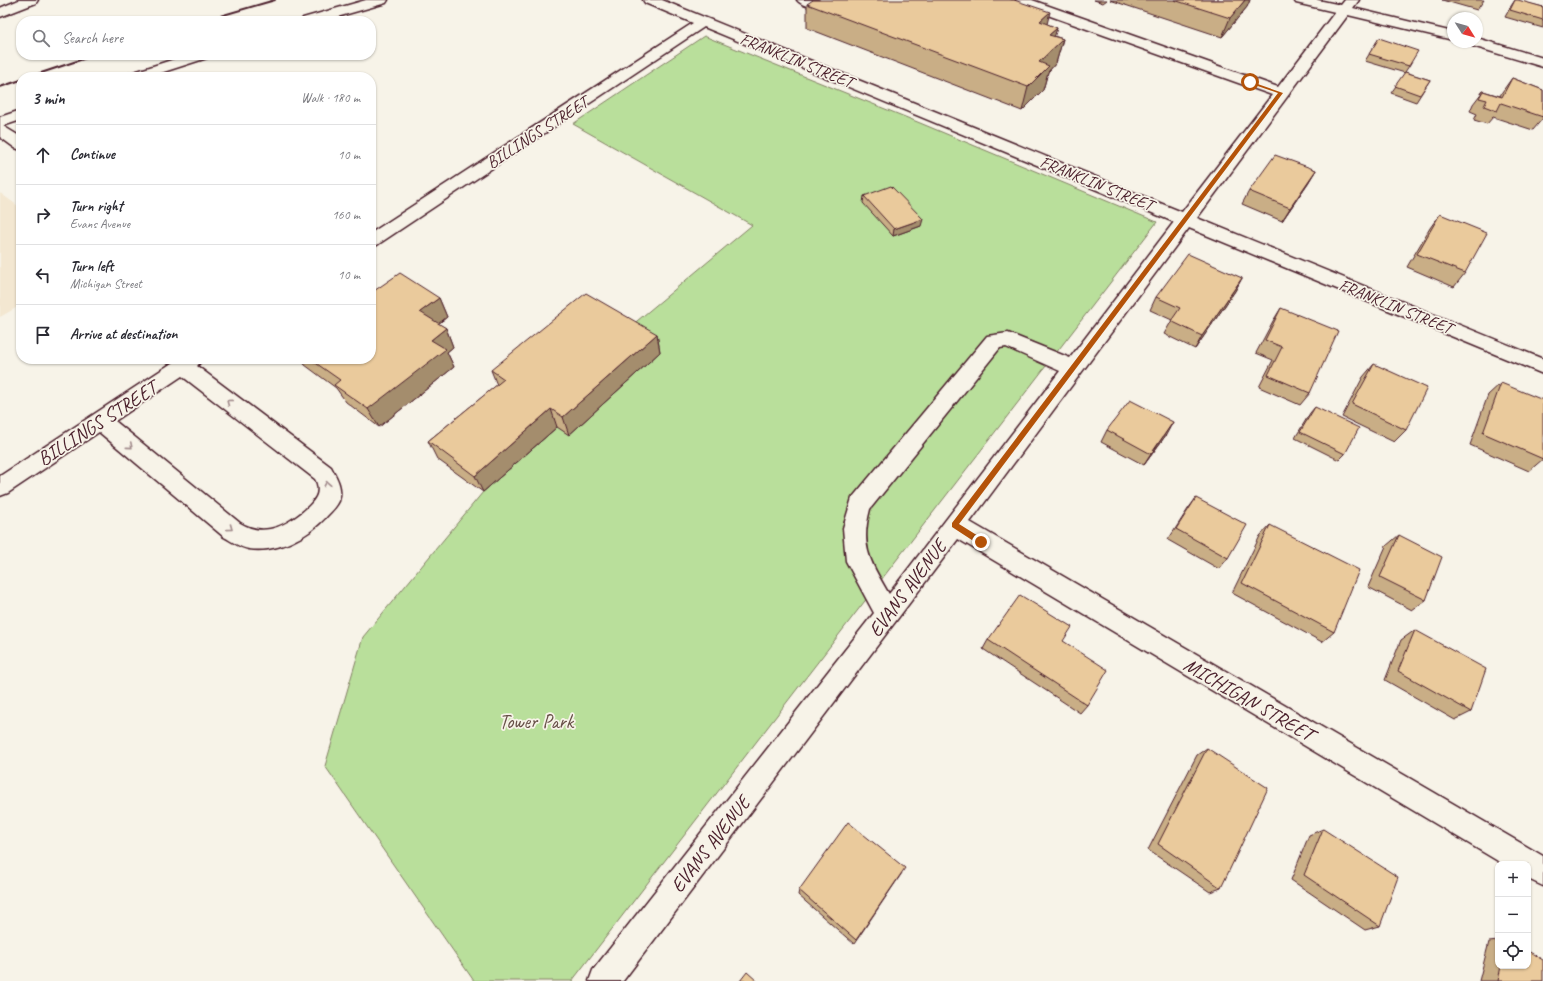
<!DOCTYPE html>
<meta charset="utf-8">
<style>
:root{--surface:#fff;--page:#f2f2f3;--text:#2b2b33;--muted:#7c7c81;--line:#e1e1e2}
body{margin:0;font-family:Caveat,sans-serif;background:var(--page);color:var(--text)}
.controls{position:absolute;right:12px;bottom:12px;display:grid;overflow:hidden;border-radius:8px;box-shadow:0 1px 3px #0004}
.controls button{width:36px;height:36px;display:grid;place-items:center;padding:0;border:0;border-bottom:1px solid var(--line);background:var(--surface);color:var(--text);font:20px sans-serif}
.compass{position:absolute;left:1447px;top:12px;width:36px;height:36px;border-radius:50%;background:var(--surface);box-shadow:0 1px 3px #0004;rotate:127deg}
.stop{position:absolute;width:12px;height:12px;margin:-9px;border:3px solid #b45309;border-radius:50%;background:#fff}
.stop.end{background:#b45309;border-color:#fff;box-shadow:0 1px 4px #0008}
.list{margin:0;padding:0;list-style:none}
h2{display:flex;justify-content:space-between;align-items:center;height:52px;margin:0;padding:0 16px;font-size:17px}
h2 small{font-size:13px;font-weight:400;color:var(--muted)}
.list li{display:grid;grid-template-columns:26px 1fr auto;gap:12px;align-items:center;box-sizing:border-box;height:60px;padding:0 16px;border-top:1px solid var(--line)}
.list b{display:block;font-size:15px;white-space:nowrap}
.list p{margin:0;font-size:13px;white-space:nowrap;color:var(--muted)}
.list em{font-size:13px;font-style:normal;color:var(--muted)}
.icon{flex:none;width:22px;height:22px;fill:none;stroke:currentColor;stroke-width:2;stroke-linecap:round;stroke-linejoin:round}
.map{position:relative;flex:none;width:1543px;height:981px;overflow:hidden}
.search{position:absolute;background:var(--surface);box-shadow:0 1px 3px #0004;left:16px;top:16px;width:360px;height:44px;display:flex;align-items:center;gap:10px;box-sizing:border-box;padding:0 14px;border-radius:16px;color:var(--muted);font-size:15px}
.panel{position:absolute;background:var(--surface);box-shadow:0 1px 3px #0004;left:16px;top:72px;width:360px;height:292px;border-radius:16px}
.map>svg:first-child{display:block}
</style>
<div class="map">
<svg width="1543" height="981" viewBox="0 0 1543 981">
<rect width="100%" height="100%" fill="#f7f3e8"/>
<filter id="ink" filterUnits="userSpaceOnUse"><feTurbulence type="fractalNoise" baseFrequency=".025" numOctaves="2"/><feDisplacementMap in="SourceGraphic" scale="8" xChannelSelector="R" yChannelSelector="G"/><feConvolveMatrix kernelMatrix="1 2 1 2 8 2 1 2 1" color-interpolation-filters="sRGB"/></filter>
<g filter="url(#ink)">
<path fill="#f3e7d1" d="M0 193 21 208V305L0 317Z"/>
<path fill="#b9df9b" stroke="#827f63" d="M704 36 920 123 1157 222 572 981H474L325 766 363 637 483 492 557 427 625 331 752 225 573 124Z"/>
<g fill="none" stroke-linecap="round" stroke-linejoin="round">
<defs>
<path id="minor" d="M19 0H38L36 3 0 17V8Z
M366 0H388L386 3 323 21H301L303 18Z
M643 0H662L1182 212 1272 95 1014 3 1012 0H1032L1278 87 1335 12 1296 3 1294 0H1318L1341 5 1345 0H1359L1353 8 1453 32V40L1348 15 1197 218 1543 359V374L1189 228 970 522 1543 856V886L1528 879V864H1503L958 539 623 981H589L593 970 874 613 846 561 843 528 852 498 987 336 1008 333 1070 358 1174 222 704 27 377 245 371 247V233L693 23 645 3ZM1006 347 1060 371 889 594C870 561 860 547 870 509L1000 348Z
M797 0H818L823 4 821 7C814 9 802 6 797 0Z
M1477 38 1543 58V67L1469 45 1467 42H1477Z
M187 55H209L207 58 148 77H125L128 74Z
M21 110V120L3 126 21 137V150L15 148 0 137V117Z
M178 359H203L197 366 331 467C337 478 343 488 339 501 336 507 332 511 327 516 308 537 278 553 249 549 240 548 232 541 224 537L99 432 8 493 0 496V476ZM182 376 315 479C318 484 319 492 316 497 309 510 284 527 270 529 259 531 250 529 240 523L115 421Z"/>
</defs>
<use href="#minor" stroke="#4a1f2b" stroke-width="3"/>
<use href="#minor" fill="#f7f3e8" fill-rule="evenodd"/>
<path stroke="#4a1f2b" stroke-width="2" d="M203 21 275 0
M29 77 95 55
M0 87 21 80"/>
</g>
<path fill="#c9ae86" stroke="#4a1f2b" d="M1094 0H1107L1103 3Z
M1110 0H1250L1247 7 1222 37Z
M1442 0H1484L1477 10Z
M1515 0 1543 7V28L1505 17 1511 6Z
M807 4 1047 24 1057 28 1054 36 1063 39 1056 63 1048 72 1043 90 1022 111 807 28Z
M1379 38 1409 66 1405 72 1430 80 1416 102 1391 93 1405 73 1365 61Z
M1512 78 1543 90V118L1533 130 1493 117 1487 124 1474 120 1477 114 1470 111 1473 104 1483 91 1500 96 1502 92Z
M1316 170 1308 183 1282 221 1242 204 1249 191Z
M864 196 921 226 893 236 863 203Z
M1440 214 1465 273 1454 287 1407 267 1430 228Z
M1242 278 1235 291 1195 349 1164 334 1172 320 1150 310 1156 297Z
M439 298 447 317 438 324 446 328 453 347 447 352 454 367 379 427 346 402 336 388 305 365 301 359H371Z
M1281 308 1310 393 1300 405 1259 387 1273 360 1256 353 1273 321Z
M657 334 660 352 569 435 557 427 483 492 437 459 428 441 497 385 491 370Z
M1374 364 1406 430 1394 442 1342 417 1363 377Z
M1501 383 1543 459 1529 471 1470 445 1488 395Z
M1315 407 1345 454 1339 460 1295 438 1310 413Z
M1107 430 1166 435 1144 465 1101 442Z
M1196 498 1228 558 1219 569 1168 540 1188 509Z
M1270 525 1334 632 1322 642 1232 593 1260 536Z
M1399 535 1426 600 1412 610 1368 587 1386 546Z
M1415 630 1471 712 1455 720 1385 680 1401 640Z
M988 640 1063 641 1087 705 1080 713 983 649Z
M1207 748 1221 888 1210 892 1148 850 1197 755Z
M1323 829 1380 926 1365 930 1291 880 1309 835Z
M902 873 854 944 798 895 799 890Z
M1498 941V966H1528L1543 981H1479L1489 942Z"/>
<path fill="#a48d6d" stroke="#4a1f2b" d="M1245 0H1250L1247 7 1222 37 1230 18Z
M1050 12 1044 36 1040 21Z
M1057 28 1050 51 1049 35Z
M1063 39 1056 63 1048 72 1043 90 1022 111 1028 87 1039 62Z
M1316 170 1308 183 1282 221 1290 208Z
M923 219 921 226 893 236 894 229Z
M1242 278 1235 291 1195 349 1202 336Z
M439 298 447 317 429 331 420 312Z
M446 328 453 347 447 352 454 367 379 427 368 409 431 340Z
M657 334 660 352 569 435 563 417Z
M551 409 557 427 483 492 475 476Z
M1173 422 1166 435 1144 465 1151 454Z"/>
<path fill="#eaca9c" stroke="#4a1f2b" d="M813 0H1014L1050 12 1040 21 1057 28 1049 35 1063 39 1039 62 1049 66 1028 87 807 4Z
M1174 0H1245L1230 18Z
M1515 0H1518L1543 7V20L1510 10Z
M1379 38 1418 51 1409 66 1369 54Z
M1405 72 1430 80 1420 95 1395 86Z
M1512 78 1543 90V117L1501 103 1497 111 1484 106 1487 100 1479 98 1483 91 1502 97Z
M1275 155 1316 170 1290 208 1249 191Z
M891 186 923 219 894 229 864 196Z
M1440 214 1487 233 1465 273 1417 254Z
M1188 254 1242 278 1202 336 1171 321 1180 308 1156 297Z
M400 273 439 298 420 312 446 328 431 340 446 349 368 409 334 385 340 380 310 359H371V293Z
M586 293 657 334 563 417 551 409 475 476 428 441 504 379 491 370Z
M1281 308 1338 331 1310 393 1268 375 1282 347 1265 340Z
M1374 364 1427 388 1406 430 1352 404Z
M1501 383 1543 400V459L1483 433Z
M1130 400 1173 422 1151 454 1107 430Z
M1315 407 1359 428 1345 454 1300 432Z
M1196 498 1247 525 1228 558 1176 529Z
M1270 525 1359 570 1334 632 1242 583Z
M1399 535 1442 557 1426 600 1380 577Z
M1020 595 1072 627 1063 641 1108 670 1087 705 988 640Z
M1415 630 1486 669 1471 712 1398 671Z
M1207 748 1268 788 1221 888 1158 844Z
M848 822 905 868 856 940 799 890Z
M1323 829 1398 877 1380 926 1304 875Z
M1528 951 1543 960V981H1498L1501 966H1528Z
M747 972 757 981H740Z"/>
<defs><path id="oneway-chevron" d="M-2-3.5L2.5 0L-2 3.5" fill="none" stroke-width="1.6" stroke-linecap="round" stroke-linejoin="round"/></defs>
<g stroke="#a0898a">
<use href="#oneway-chevron" transform="translate(229 402) rotate(-143)"/>
<use href="#oneway-chevron" transform="translate(130 446) rotate(40)"/>
<use href="#oneway-chevron" transform="translate(327 484) rotate(-101)"/>
<use href="#oneway-chevron" transform="translate(230 528) rotate(36)"/>
</g>
</g>
<path fill="#b45309" d="M1249 81 1283 93 959 524 983 539V544H978L952 527V523L1278 93 1249 83Z"/>
<g text-anchor="middle" stroke-width="3.5" stroke-linejoin="round" paint-order="stroke">
<g font-size="17" fill="#4a1f2b" stroke="#f7f3e8">
<text transform="translate(797 60) rotate(22)" y="6">FRANKLIN STREET</text>
<text transform="translate(537 132) rotate(-33)" y="6">BILLINGS STREET</text>
<text transform="translate(1097 183) rotate(22)" y="6">FRANKLIN STREET</text>
<text transform="translate(1396 306) rotate(22)" y="6">FRANKLIN STREET</text>
</g>
<g font-size="20" fill="#4a1f2b" stroke="#f7f3e8">
<text transform="translate(97 423) rotate(-33)" y="7">BILLINGS STREET</text>
<text transform="translate(907 588) rotate(-53)" y="7">EVANS AVENUE</text>
<text transform="translate(1249 699) rotate(30)" y="7">MICHIGAN STREET</text>
<text transform="translate(710 844) rotate(-52)" y="7">EVANS AVENUE</text>
</g>
<g font-size="20" fill="#664f47" stroke="#f7f3e8">
<text x="536" y="728">Tower Park</text>
</g>
</g>
</svg>
<div class="controls">
<button>+</button>
<button>−</button>
<button><svg class="icon" aria-label="locate" viewBox="0 0 24 24"><circle cx="12" cy="12" r="6"/><path d="M12 2v4M12 18v4M2 12h4M18 12h4"/></svg></button>
</div>
<svg class="compass" viewBox="-18 -18 36 36"><path d="M0-13l5 13h-10z" fill="#e53935"/><path d="M0 13l5-13h-10z" fill="#7c7c81"/></svg>
<div class="stop" style="left:1250px;top:82px"></div>
<div class="stop end" style="left:981px;top:542px"></div>
<div class="search"><svg class="icon" aria-label="search" viewBox="0 0 24 24"><circle cx="10" cy="10" r="6"/><path d="M15 15l6 6"/></svg>Search here</div>
<section class="panel">
<h2>3 min<small>Walk · 180 m</small></h2>
<ul class="list">
<li><svg class="icon" aria-label="ahead" viewBox="0 0 24 24"><path d="M12 20V5M6 11l6-6 6 6"/></svg><div><b>Continue</b></div><em>10 m</em></li>
<li><svg class="icon" aria-label="right" viewBox="0 0 24 24"><path d="M7 20v-9h11M14 6l5 5-5 5"/></svg><div><b>Turn right</b><p>Evans Avenue</p></div><em>160 m</em></li>
<li><svg class="icon" aria-label="left" viewBox="0 0 24 24"><path d="M17 20v-9H6M10 6l-5 5 5 5"/></svg><div><b>Turn left</b><p>Michigan Street</p></div><em>10 m</em></li>
<li><svg class="icon" aria-label="arrive" viewBox="0 0 24 24"><path d="M6 21V4h12l-3 4 3 4H6"/></svg><div><b>Arrive at destination</b></div></li>
</ul>
</section>
</div>
